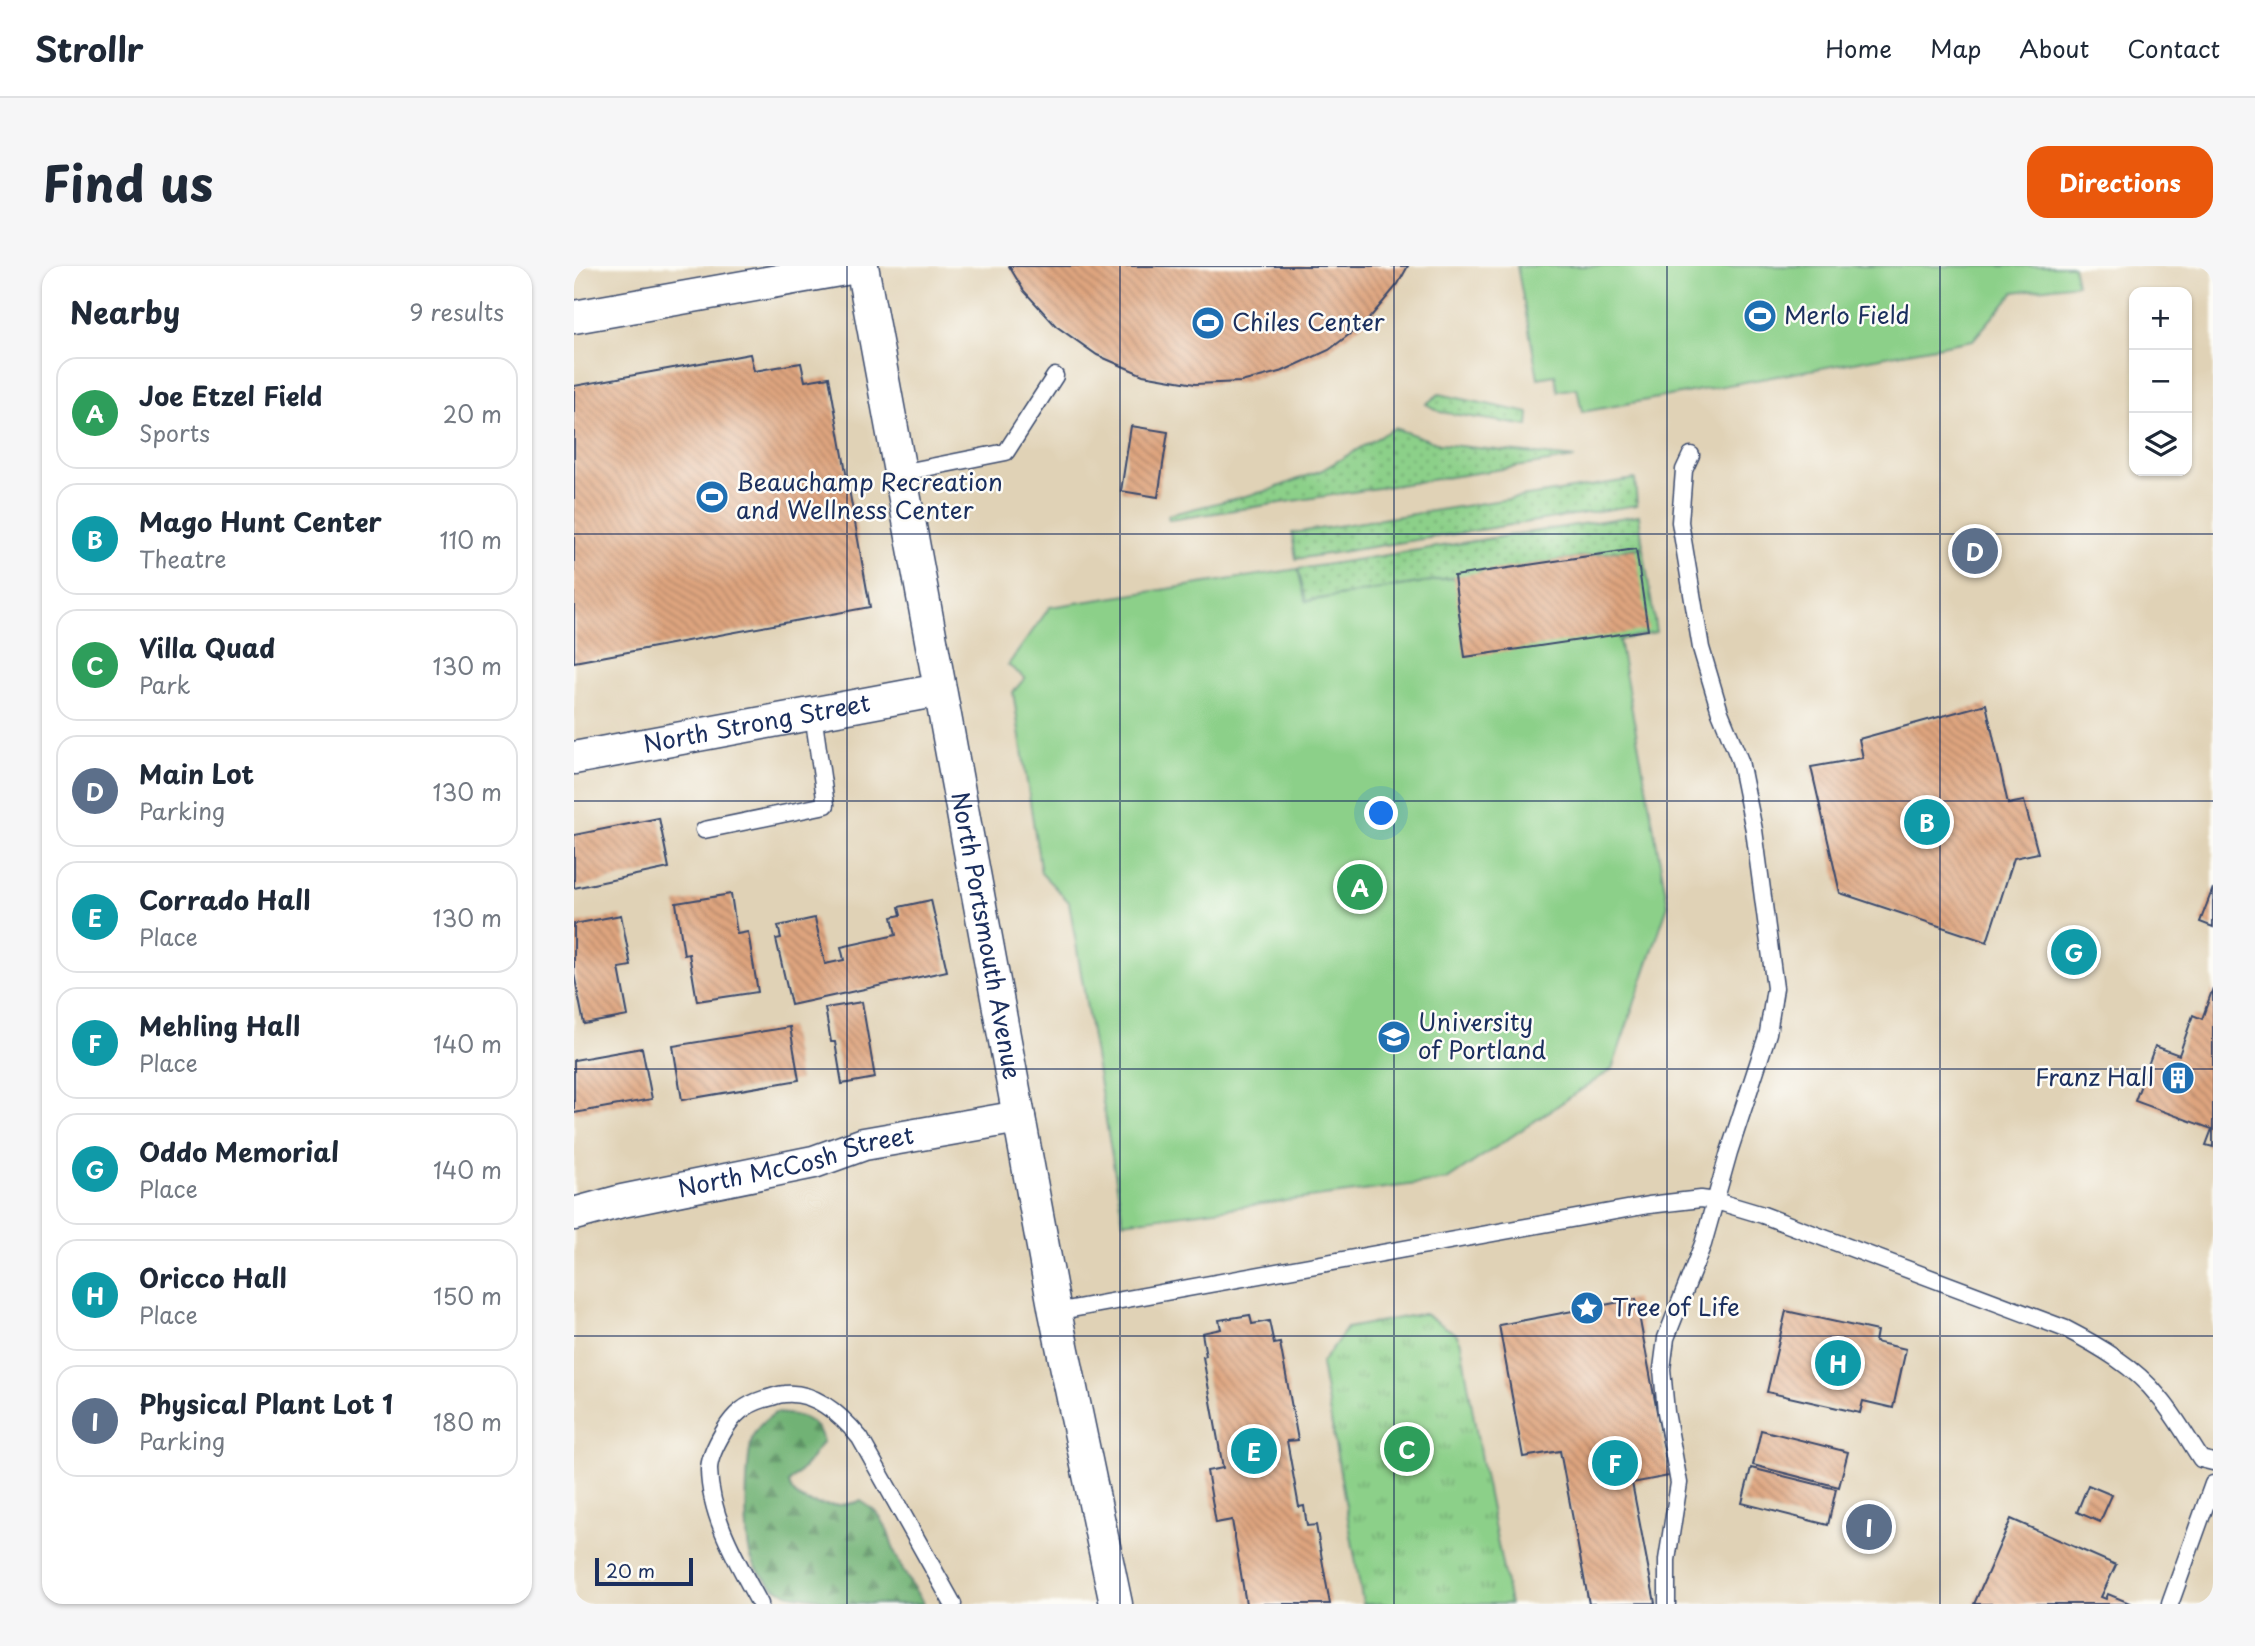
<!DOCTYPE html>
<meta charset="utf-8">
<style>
:root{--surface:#fff;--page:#f6f6f7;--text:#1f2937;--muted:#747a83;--line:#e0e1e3;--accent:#ea580c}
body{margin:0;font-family:"Playpen Sans",sans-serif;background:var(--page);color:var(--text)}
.controls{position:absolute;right:21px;top:21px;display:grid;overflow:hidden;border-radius:14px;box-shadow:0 2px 5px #0004}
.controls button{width:63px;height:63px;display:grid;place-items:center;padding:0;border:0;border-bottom:2px solid var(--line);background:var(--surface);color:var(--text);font:35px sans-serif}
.scale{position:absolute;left:21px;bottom:18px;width:98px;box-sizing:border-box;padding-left:7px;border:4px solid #1b2f5e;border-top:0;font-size:19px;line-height:24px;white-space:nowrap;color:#1b2f5e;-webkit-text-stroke:5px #fdfcf7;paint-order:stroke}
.you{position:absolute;left:808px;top:548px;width:24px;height:24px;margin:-18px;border:5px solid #fff;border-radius:50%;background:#1a73e8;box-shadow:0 0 0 10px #1a73e833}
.badge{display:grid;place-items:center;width:46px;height:46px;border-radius:50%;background:var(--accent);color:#fff;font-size:23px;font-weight:700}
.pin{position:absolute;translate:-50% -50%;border:4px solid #fff;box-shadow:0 2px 7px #0006}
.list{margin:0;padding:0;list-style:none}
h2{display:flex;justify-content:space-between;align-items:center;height:91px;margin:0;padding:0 28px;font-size:30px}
h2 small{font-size:23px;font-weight:400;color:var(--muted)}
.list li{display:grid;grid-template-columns:46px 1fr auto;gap:21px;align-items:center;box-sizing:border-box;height:112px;margin:0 14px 14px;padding:0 14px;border:2px solid var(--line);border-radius:21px}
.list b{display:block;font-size:26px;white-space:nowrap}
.list p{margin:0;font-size:23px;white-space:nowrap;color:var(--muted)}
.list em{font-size:23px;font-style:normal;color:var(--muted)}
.icon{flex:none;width:38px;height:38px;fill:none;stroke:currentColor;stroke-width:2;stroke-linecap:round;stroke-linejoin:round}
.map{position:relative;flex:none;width:1639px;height:1338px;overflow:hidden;border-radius:21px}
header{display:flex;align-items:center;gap:42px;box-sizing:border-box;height:98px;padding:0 35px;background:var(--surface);border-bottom:2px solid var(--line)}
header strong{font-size:33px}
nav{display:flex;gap:38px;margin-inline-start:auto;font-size:24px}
.intro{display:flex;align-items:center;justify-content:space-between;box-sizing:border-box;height:168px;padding:0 42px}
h1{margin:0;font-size:49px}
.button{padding:18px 32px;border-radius:21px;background:var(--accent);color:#fff;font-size:24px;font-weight:700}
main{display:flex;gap:42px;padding:0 42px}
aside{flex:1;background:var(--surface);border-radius:21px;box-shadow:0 2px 5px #0004}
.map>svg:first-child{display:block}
</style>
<header>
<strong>Strollr</strong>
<nav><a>Home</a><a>Map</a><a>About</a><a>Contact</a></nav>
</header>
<div class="intro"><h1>Find us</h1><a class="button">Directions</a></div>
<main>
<aside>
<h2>Nearby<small>9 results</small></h2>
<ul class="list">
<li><span class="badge" style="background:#2e9e5b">A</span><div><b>Joe Etzel Field</b><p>Sports</p></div><em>20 m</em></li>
<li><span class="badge" style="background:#0f9aa8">B</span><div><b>Mago Hunt Center</b><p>Theatre</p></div><em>110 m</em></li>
<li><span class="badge" style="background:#2e9e5b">C</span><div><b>Villa Quad</b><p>Park</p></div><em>130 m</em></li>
<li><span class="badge" style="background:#5c6f8a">D</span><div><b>Main Lot</b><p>Parking</p></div><em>130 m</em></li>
<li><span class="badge" style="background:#0f9aa8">E</span><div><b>Corrado Hall</b><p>Place</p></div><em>130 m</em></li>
<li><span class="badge" style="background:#0f9aa8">F</span><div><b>Mehling Hall</b><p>Place</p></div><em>140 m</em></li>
<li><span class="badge" style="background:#0f9aa8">G</span><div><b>Oddo Memorial</b><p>Place</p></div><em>140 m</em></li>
<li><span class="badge" style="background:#0f9aa8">H</span><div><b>Oricco Hall</b><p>Place</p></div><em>150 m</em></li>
<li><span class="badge" style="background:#5c6f8a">I</span><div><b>Physical Plant Lot 1</b><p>Parking</p></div><em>180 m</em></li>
</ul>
</aside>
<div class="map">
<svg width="1639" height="1338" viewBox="0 0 1639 1338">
<defs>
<pattern id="forest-firs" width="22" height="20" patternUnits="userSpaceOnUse" patternTransform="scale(1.75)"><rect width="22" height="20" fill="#71b275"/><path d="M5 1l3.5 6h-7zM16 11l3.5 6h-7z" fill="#5c9163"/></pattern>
<pattern id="park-tufts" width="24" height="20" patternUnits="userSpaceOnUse" patternTransform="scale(1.75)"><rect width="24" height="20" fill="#8cd089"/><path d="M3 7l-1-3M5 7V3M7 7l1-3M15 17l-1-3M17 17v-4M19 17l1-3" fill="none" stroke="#72a973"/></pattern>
<pattern id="garden-dots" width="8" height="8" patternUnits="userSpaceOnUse" patternTransform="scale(1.75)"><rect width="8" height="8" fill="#8cd089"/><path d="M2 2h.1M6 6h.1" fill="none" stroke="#72a973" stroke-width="1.8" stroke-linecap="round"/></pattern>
<pattern id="building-back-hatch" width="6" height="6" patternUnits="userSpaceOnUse" patternTransform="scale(1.75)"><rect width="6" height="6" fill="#dea47e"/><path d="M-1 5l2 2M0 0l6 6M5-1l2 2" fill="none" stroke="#b3866a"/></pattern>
</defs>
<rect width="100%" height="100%" fill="#fdfcf7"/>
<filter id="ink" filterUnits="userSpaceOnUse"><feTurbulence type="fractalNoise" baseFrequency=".0143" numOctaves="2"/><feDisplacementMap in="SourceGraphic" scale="14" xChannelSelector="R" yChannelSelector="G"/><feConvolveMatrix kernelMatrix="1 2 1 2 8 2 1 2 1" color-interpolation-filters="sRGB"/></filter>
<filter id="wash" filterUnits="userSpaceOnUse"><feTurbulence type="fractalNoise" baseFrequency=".00686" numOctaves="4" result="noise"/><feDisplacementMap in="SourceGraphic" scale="28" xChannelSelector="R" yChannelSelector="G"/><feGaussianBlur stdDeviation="1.57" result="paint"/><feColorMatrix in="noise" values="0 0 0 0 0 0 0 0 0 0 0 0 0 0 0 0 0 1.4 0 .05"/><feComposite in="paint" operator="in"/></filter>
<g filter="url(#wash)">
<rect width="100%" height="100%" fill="#e7e0bc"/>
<path fill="#e0d2b6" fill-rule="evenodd" d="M0 0H1639V1338H0ZM1560 26H1613V205H1560Z"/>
<path fill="#8cd089" stroke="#548074" stroke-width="2" d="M943 0H1499L1503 18 1440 26 1399 74 1008 146 1003 122 984 125 981 109 964 112Z
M1069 281 1082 366 1045 374 1094 639 1038 803 873 914 549 956 495 636 467 607 439 426 451 412 434 399 476 341 724 303 732 335Z"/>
<path fill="url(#forest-firs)" stroke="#46706a" stroke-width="2" d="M201 1147C222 1148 243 1151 249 1175L233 1198 215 1217C221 1244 267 1241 287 1235 316 1253 312 1267 324 1294 331 1310 341 1324 350 1338H258C241 1327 219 1334 202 1322 194 1317 181 1302 178 1294 169 1274 172 1191 179 1170 183 1160 192 1153 201 1147Z"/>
<path fill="url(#park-tufts)" stroke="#548074" stroke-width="2" d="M846 1048H851L882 1068 887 1077 908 1199 936 1338H789L747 1098 773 1062Z"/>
<path fill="url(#garden-dots)" stroke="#548074" stroke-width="2" d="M865 128 955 147 954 160 866 146 852 138Z
M820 162 866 178 1001 192 595 254 594 249 696 224 748 204Z
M1061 213 1063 239 722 293 718 267Z
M1065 249 1069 281 732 335 724 303Z"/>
<g id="blocks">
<path fill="url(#building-back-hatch)" d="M435 0H834L824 18 794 54 755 84 709 105 667 116 621 118 569 109 523 89 482 60 450 25Z
M176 88 180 105 227 97 231 115 255 111 296 341 0 396V120Z
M557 160 594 166 584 231 547 225Z
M1062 283 1074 364 891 391 880 310Z
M1412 438 1434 538 1450 535 1464 587 1440 592 1413 676 1266 627 1237 501 1289 492 1285 473Z
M85 552 95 602 0 622V569Z
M1639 622V661L1626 656Z
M157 628 163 668 174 666 184 726 123 735 115 688 110 689 102 637Z
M357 634 373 705 217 739 202 673 207 672 204 660 241 652 251 698 270 694 267 681 322 669 318 651 327 649 325 641Z
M47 649 57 700 45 702 54 750 10 758 0 708V658Z
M1639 722V881L1632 879 1638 863 1561 835 1581 780 1605 789 1619 749 1628 753Z
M288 736 301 812 268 818 261 776H257L251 742Z
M216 761 225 814 108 834 99 780Z
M68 782 78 833 0 847V794Z
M1062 1033 1095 1210 1058 1217 1081 1337 1015 1338 986 1185 949 1191 925 1059Z
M1212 1045 1303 1065 1301 1076 1332 1083 1319 1142 1289 1135 1286 1147 1193 1126Z
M676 1049 678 1058 695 1055 700 1078 706 1077 724 1174 713 1175 725 1241 730 1240 733 1260 742 1259 756 1338H672L658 1254 642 1257 633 1205 649 1202 629 1091 632 1090 628 1067 647 1063 645 1054Z
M1187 1164 1274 1186 1265 1221 1179 1199Z
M1177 1202 1262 1223 1254 1259 1168 1237Z
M1514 1219 1538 1229 1526 1256 1503 1246Z
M1437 1253 1542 1299 1527 1331 1532 1333 1534 1328 1558 1338H1400Z"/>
</g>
</g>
<g filter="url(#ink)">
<use href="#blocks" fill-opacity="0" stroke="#3a4a6c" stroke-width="2"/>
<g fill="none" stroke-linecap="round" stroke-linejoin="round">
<defs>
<path id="lane" d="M326 207 432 186 481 110
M130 564 252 539 239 448
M481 1046 1075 939 1127 933 1142 935 1189 949 1492 1063C1525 1080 1561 1101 1584 1130 1601 1149 1613 1172 1627 1193L1639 1196
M186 1338C164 1297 136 1252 135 1204 135 1192 144 1175 150 1165 160 1148 171 1139 190 1133 197 1132 204 1128 211 1128 242 1125 268 1150 286 1172L379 1338
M1093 1338V1294L1105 1217 1092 1146 1088 1103 1092 1072 1129 978 1155 886 1194 767 1201 722 1180 564 1166 495 1146 446 1127 382 1106 256 1110 204 1117 189
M1596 1338 1639 1218"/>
<g id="street">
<path id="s1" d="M288 0 481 1046 542 1338"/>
<path d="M0 51 288 0"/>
<path id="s2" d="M0 492 366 424"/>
<path id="s3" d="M0 948 48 935 240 896 290 878 445 851"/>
</g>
</defs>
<use href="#lane" stroke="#3a4a6c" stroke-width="19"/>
<use href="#street" stroke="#3a4a6c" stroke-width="35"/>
<use href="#lane" stroke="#fff" stroke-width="16"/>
<use href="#street" stroke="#fff" stroke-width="32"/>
</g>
</g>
<path fill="none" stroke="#1b2f5e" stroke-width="2" stroke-opacity="0.55" d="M273 0V1338M546 0V1338M820 0V1338M1093 0V1338M1366 0V1338M0 268H1639M0 535H1639M0 803H1639M0 1070H1639"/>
<defs>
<symbol id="stadium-disc" viewBox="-11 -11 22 22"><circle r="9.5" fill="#1f6fb2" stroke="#fdfcf7"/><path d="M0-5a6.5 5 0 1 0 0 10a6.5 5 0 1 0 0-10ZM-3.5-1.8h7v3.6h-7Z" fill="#fff"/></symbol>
<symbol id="university-disc" viewBox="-11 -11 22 22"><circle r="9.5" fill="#1f6fb2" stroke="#fdfcf7"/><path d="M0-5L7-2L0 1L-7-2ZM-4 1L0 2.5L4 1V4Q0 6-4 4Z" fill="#fff"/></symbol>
<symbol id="building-disc" viewBox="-11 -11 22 22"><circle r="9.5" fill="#1f6fb2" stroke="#fdfcf7"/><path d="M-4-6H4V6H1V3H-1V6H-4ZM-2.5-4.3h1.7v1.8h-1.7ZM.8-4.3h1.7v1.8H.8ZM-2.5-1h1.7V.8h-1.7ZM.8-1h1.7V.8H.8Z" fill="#fff"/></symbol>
<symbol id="sight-disc" viewBox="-11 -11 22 22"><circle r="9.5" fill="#1f6fb2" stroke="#fdfcf7"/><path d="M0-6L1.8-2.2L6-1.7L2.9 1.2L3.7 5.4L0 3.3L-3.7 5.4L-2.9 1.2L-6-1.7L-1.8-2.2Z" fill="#fff"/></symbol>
</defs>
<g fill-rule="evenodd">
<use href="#stadium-disc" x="1167" y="31" width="38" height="38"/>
<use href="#stadium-disc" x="615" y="38" width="38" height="38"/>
<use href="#stadium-disc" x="119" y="212" width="38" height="38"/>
<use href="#university-disc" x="801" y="752" width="38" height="38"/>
<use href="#building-disc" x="1585" y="793" width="38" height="38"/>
<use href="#sight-disc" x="994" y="1023" width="38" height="38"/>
</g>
<g text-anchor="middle" stroke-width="5" stroke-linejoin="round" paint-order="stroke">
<g font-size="24" fill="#1b2f5e" stroke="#fdfcf7" text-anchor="start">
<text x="1210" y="58">Merlo Field</text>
<text x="658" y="65">Chiles Center</text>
<text x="162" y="225">Beauchamp Recreation<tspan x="162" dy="28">and Wellness Center</tspan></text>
<text x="844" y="765">University<tspan x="844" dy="28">of Portland</tspan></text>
<text x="1580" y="820" text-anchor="end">Franz Hall</text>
<text x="1038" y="1050">Tree of Life</text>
</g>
<g font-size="24" fill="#1b2f5e" stroke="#fdfcf7">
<text dy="8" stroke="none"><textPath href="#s2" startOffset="186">North Strong Street</textPath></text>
<text dy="8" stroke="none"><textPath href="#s1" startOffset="681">North Portsmouth Avenue</textPath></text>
<text dy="8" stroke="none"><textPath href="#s3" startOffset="228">North McCosh Street</textPath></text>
</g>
</g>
</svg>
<div class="controls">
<button>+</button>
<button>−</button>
<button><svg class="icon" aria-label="layers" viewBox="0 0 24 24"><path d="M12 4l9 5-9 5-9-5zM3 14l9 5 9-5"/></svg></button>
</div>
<div class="scale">20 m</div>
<div class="you"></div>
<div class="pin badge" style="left:786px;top:621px;background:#2e9e5b">A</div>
<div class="pin badge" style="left:1353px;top:556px;background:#0f9aa8">B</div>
<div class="pin badge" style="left:833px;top:1183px;background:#2e9e5b">C</div>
<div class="pin badge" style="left:1401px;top:285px;background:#5c6f8a">D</div>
<div class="pin badge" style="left:680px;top:1185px;background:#0f9aa8">E</div>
<div class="pin badge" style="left:1041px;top:1197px;background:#0f9aa8">F</div>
<div class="pin badge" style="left:1500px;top:686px;background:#0f9aa8">G</div>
<div class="pin badge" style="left:1264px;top:1097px;background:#0f9aa8">H</div>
<div class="pin badge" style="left:1295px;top:1261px;background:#5c6f8a">I</div>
</div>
</main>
